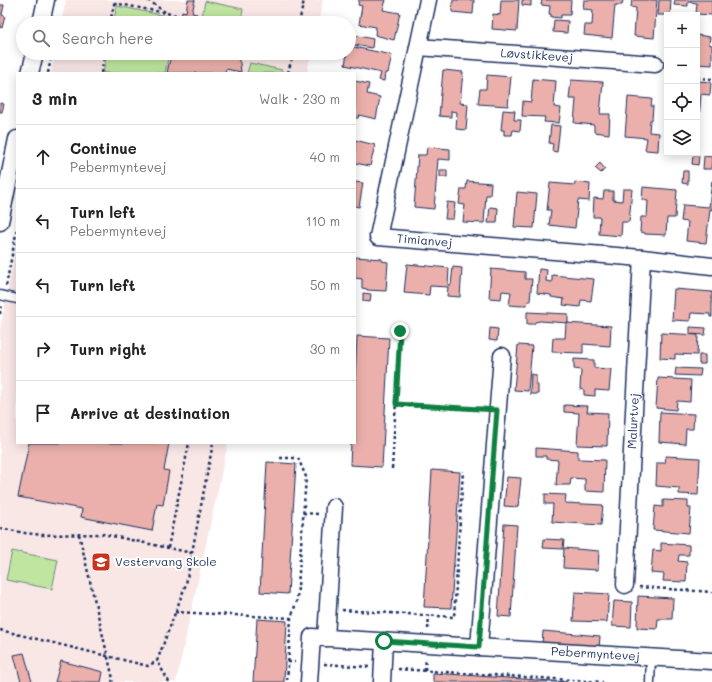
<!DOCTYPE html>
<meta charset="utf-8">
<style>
:root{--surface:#fff;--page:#f2f2f2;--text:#222;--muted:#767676;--line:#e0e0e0}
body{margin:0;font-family:Mali,sans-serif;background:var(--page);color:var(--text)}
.controls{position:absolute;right:12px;top:12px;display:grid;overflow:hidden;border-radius:0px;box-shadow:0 2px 10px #0003}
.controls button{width:36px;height:36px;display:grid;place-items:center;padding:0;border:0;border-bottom:1px solid var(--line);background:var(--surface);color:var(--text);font:20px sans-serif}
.stop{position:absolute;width:12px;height:12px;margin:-9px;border:3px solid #0b8043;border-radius:50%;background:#fff}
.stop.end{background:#0b8043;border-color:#fff;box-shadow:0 1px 4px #0008}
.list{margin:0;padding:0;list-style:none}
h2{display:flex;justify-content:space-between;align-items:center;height:52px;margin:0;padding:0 16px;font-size:17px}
h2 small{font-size:13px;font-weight:400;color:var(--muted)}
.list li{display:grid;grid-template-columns:26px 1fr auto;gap:12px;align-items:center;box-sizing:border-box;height:64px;padding:0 16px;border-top:1px solid var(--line)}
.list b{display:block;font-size:15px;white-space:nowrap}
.list p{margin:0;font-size:13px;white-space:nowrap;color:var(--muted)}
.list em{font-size:13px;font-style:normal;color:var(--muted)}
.icon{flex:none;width:22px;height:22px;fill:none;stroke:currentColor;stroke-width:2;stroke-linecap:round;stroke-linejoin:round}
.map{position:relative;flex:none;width:712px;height:682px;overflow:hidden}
.search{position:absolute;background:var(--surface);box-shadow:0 2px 10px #0003;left:16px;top:16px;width:340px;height:44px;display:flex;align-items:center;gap:10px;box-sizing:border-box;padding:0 14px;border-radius:22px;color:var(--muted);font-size:15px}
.panel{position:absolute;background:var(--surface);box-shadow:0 2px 10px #0003;left:16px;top:72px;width:340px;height:372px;border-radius:0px}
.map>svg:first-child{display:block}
</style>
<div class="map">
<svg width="712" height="682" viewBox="0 0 712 682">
<rect width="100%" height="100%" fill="#fff"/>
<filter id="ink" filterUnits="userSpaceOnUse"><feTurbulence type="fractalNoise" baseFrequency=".025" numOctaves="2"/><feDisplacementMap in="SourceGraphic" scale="8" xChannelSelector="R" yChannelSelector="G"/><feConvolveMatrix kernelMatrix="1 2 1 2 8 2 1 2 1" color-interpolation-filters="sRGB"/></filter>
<g filter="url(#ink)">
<path fill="#f9e7e6" d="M66 0H323L318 23H61Z
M55 53H311L307 73H51Z
M17 244V443H228L176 682H0V329Z"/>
<path fill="#bfe5a0" stroke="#6d8a7f" d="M205 1 243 9 241 23H201Z
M117 6 176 18 175 23H113Z
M107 53H169L165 73H103Z
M250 63 282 70V73H247Z
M12 551 58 560 52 589 6 580Z"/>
<path fill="#ebb0ab" stroke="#1b2f5e" d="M188 0H195L192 13 197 14 196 22 191 21 190 23H184V20L181 19 182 11 186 12Z
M359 0H386L383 10 400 13 394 40 375 35 376 27 359 24 362 6 358 5Z
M453 0H474L473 14 452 12Z
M501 0H519L517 31 492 29 493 14 500 15Z
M522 0H531V6L522 5Z
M542 0H571L570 15H561V18L551 17V14H549L550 6 541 5Z
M584 0H623L622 5H615L612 38 584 35 585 25H592L593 10 583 9Z
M632 0H657L654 38 634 36 636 8 631 7Z
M659 0H671L670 15H658Z
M675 0H712V15L696 14 697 3 688 2V6L674 5Z
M0 5H4L2 15 5 16 2 28 0 27Z
M554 20 568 21 567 33 553 32Z
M349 34 373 39 372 48 349 44Z
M697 35 710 37 709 44 712 45V65L697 64Z
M349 46 392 55 388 73H385L384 81 379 80 381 73 345 65 347 53H349Z
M173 53H235L240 63 241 72 226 69 225 73H167L170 59Z
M443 70 463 72 460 103 468 104 466 130 456 129 457 112 451 111V117L439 116Z
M487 75 511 77 508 106 478 104 480 89H486Z
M533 79 556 81 554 107 561 108 559 123 544 122 545 117 522 116 523 101 531 102Z
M571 80 603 82 600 114H610L609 134 594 132V125L574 123 576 99H569Z
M355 81 369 84 367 94 380 97 376 119 359 115 358 118H355Z
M697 81 711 82 710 95 701 94 698 133H697Z
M628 97 652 99 651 106H653L652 120H650L649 132 659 133 658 151 645 150 647 138 625 136Z
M0 103 4 104 2 112H0Z
M503 110 515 111 514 120H521L520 131 513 130 512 135H504V130H501Z
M551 125 560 126 557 152 552 151 553 144 549 143Z
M355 140 375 145 370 166 355 163Z
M427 147 450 149V160L438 159 434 209 414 207 418 155H426Z
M693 156H699L698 165 692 164Z
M704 156 712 157 711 169H703Z
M600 163 605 169 601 173 595 168Z
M440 170H447V177H440Z
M683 171H688V184L682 183Z
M467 181 491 183 490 195H486L484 223 463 222 465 205 459 204 461 189H466Z
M712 181V210L710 209 706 243 686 241 688 222 681 221 683 205 709 207Z
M355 182 363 183 359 207 355 206Z
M575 182 590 184 589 201 578 200 575 228 549 225 551 210H547L550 183 575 185Z
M643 187 677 190 675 218H667L666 235 645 234V233L640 232 641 217H647L648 201 642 200Z
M623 189H632L629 222H622L621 236 599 234 600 217H593L594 198 603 199 604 191H613V200L622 201Z
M517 192 537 194 534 228 514 227Z
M447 202 455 203 453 219H445Z
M490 207 498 208 497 223H488Z
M355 257 382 259V261L388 262 386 291 367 290V289L362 288V279L355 278Z
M407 264 449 268 448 285H451L453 267 462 268 460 297 447 296 448 287 430 286 429 295 404 293Z
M491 269 525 272V279H532L530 301H528L527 305H522V306L509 305 511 292 502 291 501 299 489 298Z
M539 269 547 270 546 281 552 282V275L594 279 591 301 581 300 580 307 563 305 564 299 551 297V295L537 293Z
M674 289 712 292V317H710V314L691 313 690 321 672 320Z
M363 293 371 294 370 302 363 301Z
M527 312 568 314V323L540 321 535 322 534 324H527Z
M566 323 611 326 610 346 583 344V353L552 352 553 338H565Z
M690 327 706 328 705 335 690 334Z
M490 328 498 329 497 341 489 340Z
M661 333 698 335 697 355 675 354V359L660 358Z
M357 336 389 338 382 467 350 465 351 443H355V381Z
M518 345 532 346 528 391 514 390Z
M699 355H705V364H699Z
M574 359 594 360V368L611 369 609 391 595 390V396L584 395V390L580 389 581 370 574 369Z
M676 368 701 369 700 376 675 375Z
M531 374 536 375V385H538V394H530Z
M658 378 691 380 690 402 677 401 676 410 656 408Z
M564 405 588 406 587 412 608 413 607 446 577 445 579 413 564 412Z
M660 412 694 414 693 429H686L685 444 659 442Z
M29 443H169L164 470 169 471 163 505 157 504 152 531 81 517 82 509 18 497Z
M536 448 578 451V459L605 460 604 492 585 491V479L571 478 570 485H556L558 460 546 459V456H536Z
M666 456 700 458 698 495 679 494V488L656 486 657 463H665Z
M267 462 296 464 288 594 260 592Z
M432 470 460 472 451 608 424 607Z
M507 477 521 478 518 507 504 506Z
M545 494 566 495 565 503 603 505 601 525 552 522 553 504H545Z
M663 500 688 501V508H691L689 533 653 530 655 506 663 507Z
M504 524 517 525 511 617 498 616Z
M544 539 564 540 563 549 543 548Z
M661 543 689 545V555H679L678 561 687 562 686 582 663 581 664 574 651 573 653 550 661 551Z
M564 548 599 551 598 570 563 568Z
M575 592 609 594 607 622 573 621Z
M638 596 673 598 672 619H658L657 629 637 628Z
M614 601 632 602 631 627 612 626Z
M257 619 287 621 284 682H253Z
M543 631 600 636 599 649 542 645Z
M24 653 32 682H21L14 655Z
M61 661 103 672 101 682H55Z
M433 673 567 682H433Z"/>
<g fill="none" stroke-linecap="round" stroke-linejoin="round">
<defs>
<path id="lane" d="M0 295 17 299
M650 682 651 658"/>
<g id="street">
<path id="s1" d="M428 0 378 237 642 258 712 266"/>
<path d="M41 23 46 0"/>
<path id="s2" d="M418 47 655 64"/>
<path d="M30 73 35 53"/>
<path d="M0 222 17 139"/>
<path id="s3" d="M625 585 642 258"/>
<path d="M326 638 334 507"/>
<path d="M479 647 502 356"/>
<path id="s4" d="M309 682 312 637 712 661"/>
<path d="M382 682 384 641"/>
</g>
</defs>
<use href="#lane" stroke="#1b2f5e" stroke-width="11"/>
<use href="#street" stroke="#1b2f5e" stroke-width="19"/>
<path stroke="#1b2f5e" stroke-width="2.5" stroke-dasharray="3 3" stroke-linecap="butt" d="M148 0 165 12
M114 3 176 15
M110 23 115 0
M299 23 304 0
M48 73 52 53
M101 73 105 53
M288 73 293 53
M697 78 712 79
M6 286 17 229
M0 314 1 306
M396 405 483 409
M280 458H298L306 477 297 600 291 618 287 682
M392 469 400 331
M303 513 319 514
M0 528 25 533 42 535 103 534 192 553
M79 534 113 679 112 682
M168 548 189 443
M639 587 712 592
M342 610 454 617 463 471
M175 612 291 618
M428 629 429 616
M0 630 148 666 157 661
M288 662H295
M324 664 369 667
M398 669 603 682
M425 670 426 658
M169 682 157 661 186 584 213 443"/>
<use href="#lane" stroke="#fff" stroke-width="8"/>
<use href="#street" stroke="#fff" stroke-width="16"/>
</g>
</g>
<g fill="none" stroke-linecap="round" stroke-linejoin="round" filter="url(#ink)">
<path stroke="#0b8043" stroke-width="5" d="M384 641 479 647 497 410 396 404 400 331"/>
</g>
<defs>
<symbol id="school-square" viewBox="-11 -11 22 22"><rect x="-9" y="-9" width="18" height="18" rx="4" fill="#c8321e" stroke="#fff"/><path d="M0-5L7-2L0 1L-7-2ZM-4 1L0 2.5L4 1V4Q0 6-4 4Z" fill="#fff"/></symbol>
</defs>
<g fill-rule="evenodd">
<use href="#school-square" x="90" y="551" width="22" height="22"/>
</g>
<g text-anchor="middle" stroke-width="4" stroke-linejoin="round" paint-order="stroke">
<g font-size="12" fill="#1b2f5e" stroke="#fff">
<text dy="4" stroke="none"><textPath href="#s2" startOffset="119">Løvstikkevej</textPath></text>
<text dy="4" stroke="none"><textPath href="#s1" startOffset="289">Timianvej</textPath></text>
<text dy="4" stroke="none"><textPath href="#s3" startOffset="164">Malurtvej</textPath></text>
<text dy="4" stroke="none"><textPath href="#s4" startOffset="329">Pebermyntevej</textPath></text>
</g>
<g font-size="12" fill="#1b2f5e" stroke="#fff" text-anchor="start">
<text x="115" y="566">Vestervang Skole</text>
</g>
</g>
</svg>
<div class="controls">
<button>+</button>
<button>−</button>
<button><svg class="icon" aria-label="locate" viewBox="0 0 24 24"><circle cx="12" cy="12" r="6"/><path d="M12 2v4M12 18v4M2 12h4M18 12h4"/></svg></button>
<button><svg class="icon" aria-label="layers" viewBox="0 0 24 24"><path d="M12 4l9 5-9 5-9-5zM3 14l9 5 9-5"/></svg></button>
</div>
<div class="stop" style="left:384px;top:641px"></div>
<div class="stop end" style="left:400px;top:331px"></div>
<div class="search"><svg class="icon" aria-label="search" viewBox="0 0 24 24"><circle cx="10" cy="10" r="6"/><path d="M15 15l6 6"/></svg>Search here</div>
<section class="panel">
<h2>3 min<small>Walk · 230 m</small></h2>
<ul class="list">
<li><svg class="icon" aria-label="ahead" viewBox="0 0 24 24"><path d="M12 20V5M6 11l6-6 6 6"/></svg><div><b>Continue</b><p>Pebermyntevej</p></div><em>40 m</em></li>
<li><svg class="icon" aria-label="left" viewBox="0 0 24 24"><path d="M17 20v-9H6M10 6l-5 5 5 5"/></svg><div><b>Turn left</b><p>Pebermyntevej</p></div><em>110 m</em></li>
<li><svg class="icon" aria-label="left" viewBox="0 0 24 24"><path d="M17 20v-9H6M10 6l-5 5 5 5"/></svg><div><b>Turn left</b></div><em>50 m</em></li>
<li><svg class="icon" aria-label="right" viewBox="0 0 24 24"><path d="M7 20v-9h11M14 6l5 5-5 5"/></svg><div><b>Turn right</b></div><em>30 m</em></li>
<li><svg class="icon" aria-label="arrive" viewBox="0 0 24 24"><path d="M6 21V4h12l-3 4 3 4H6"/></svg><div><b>Arrive at destination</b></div></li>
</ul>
</section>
</div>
